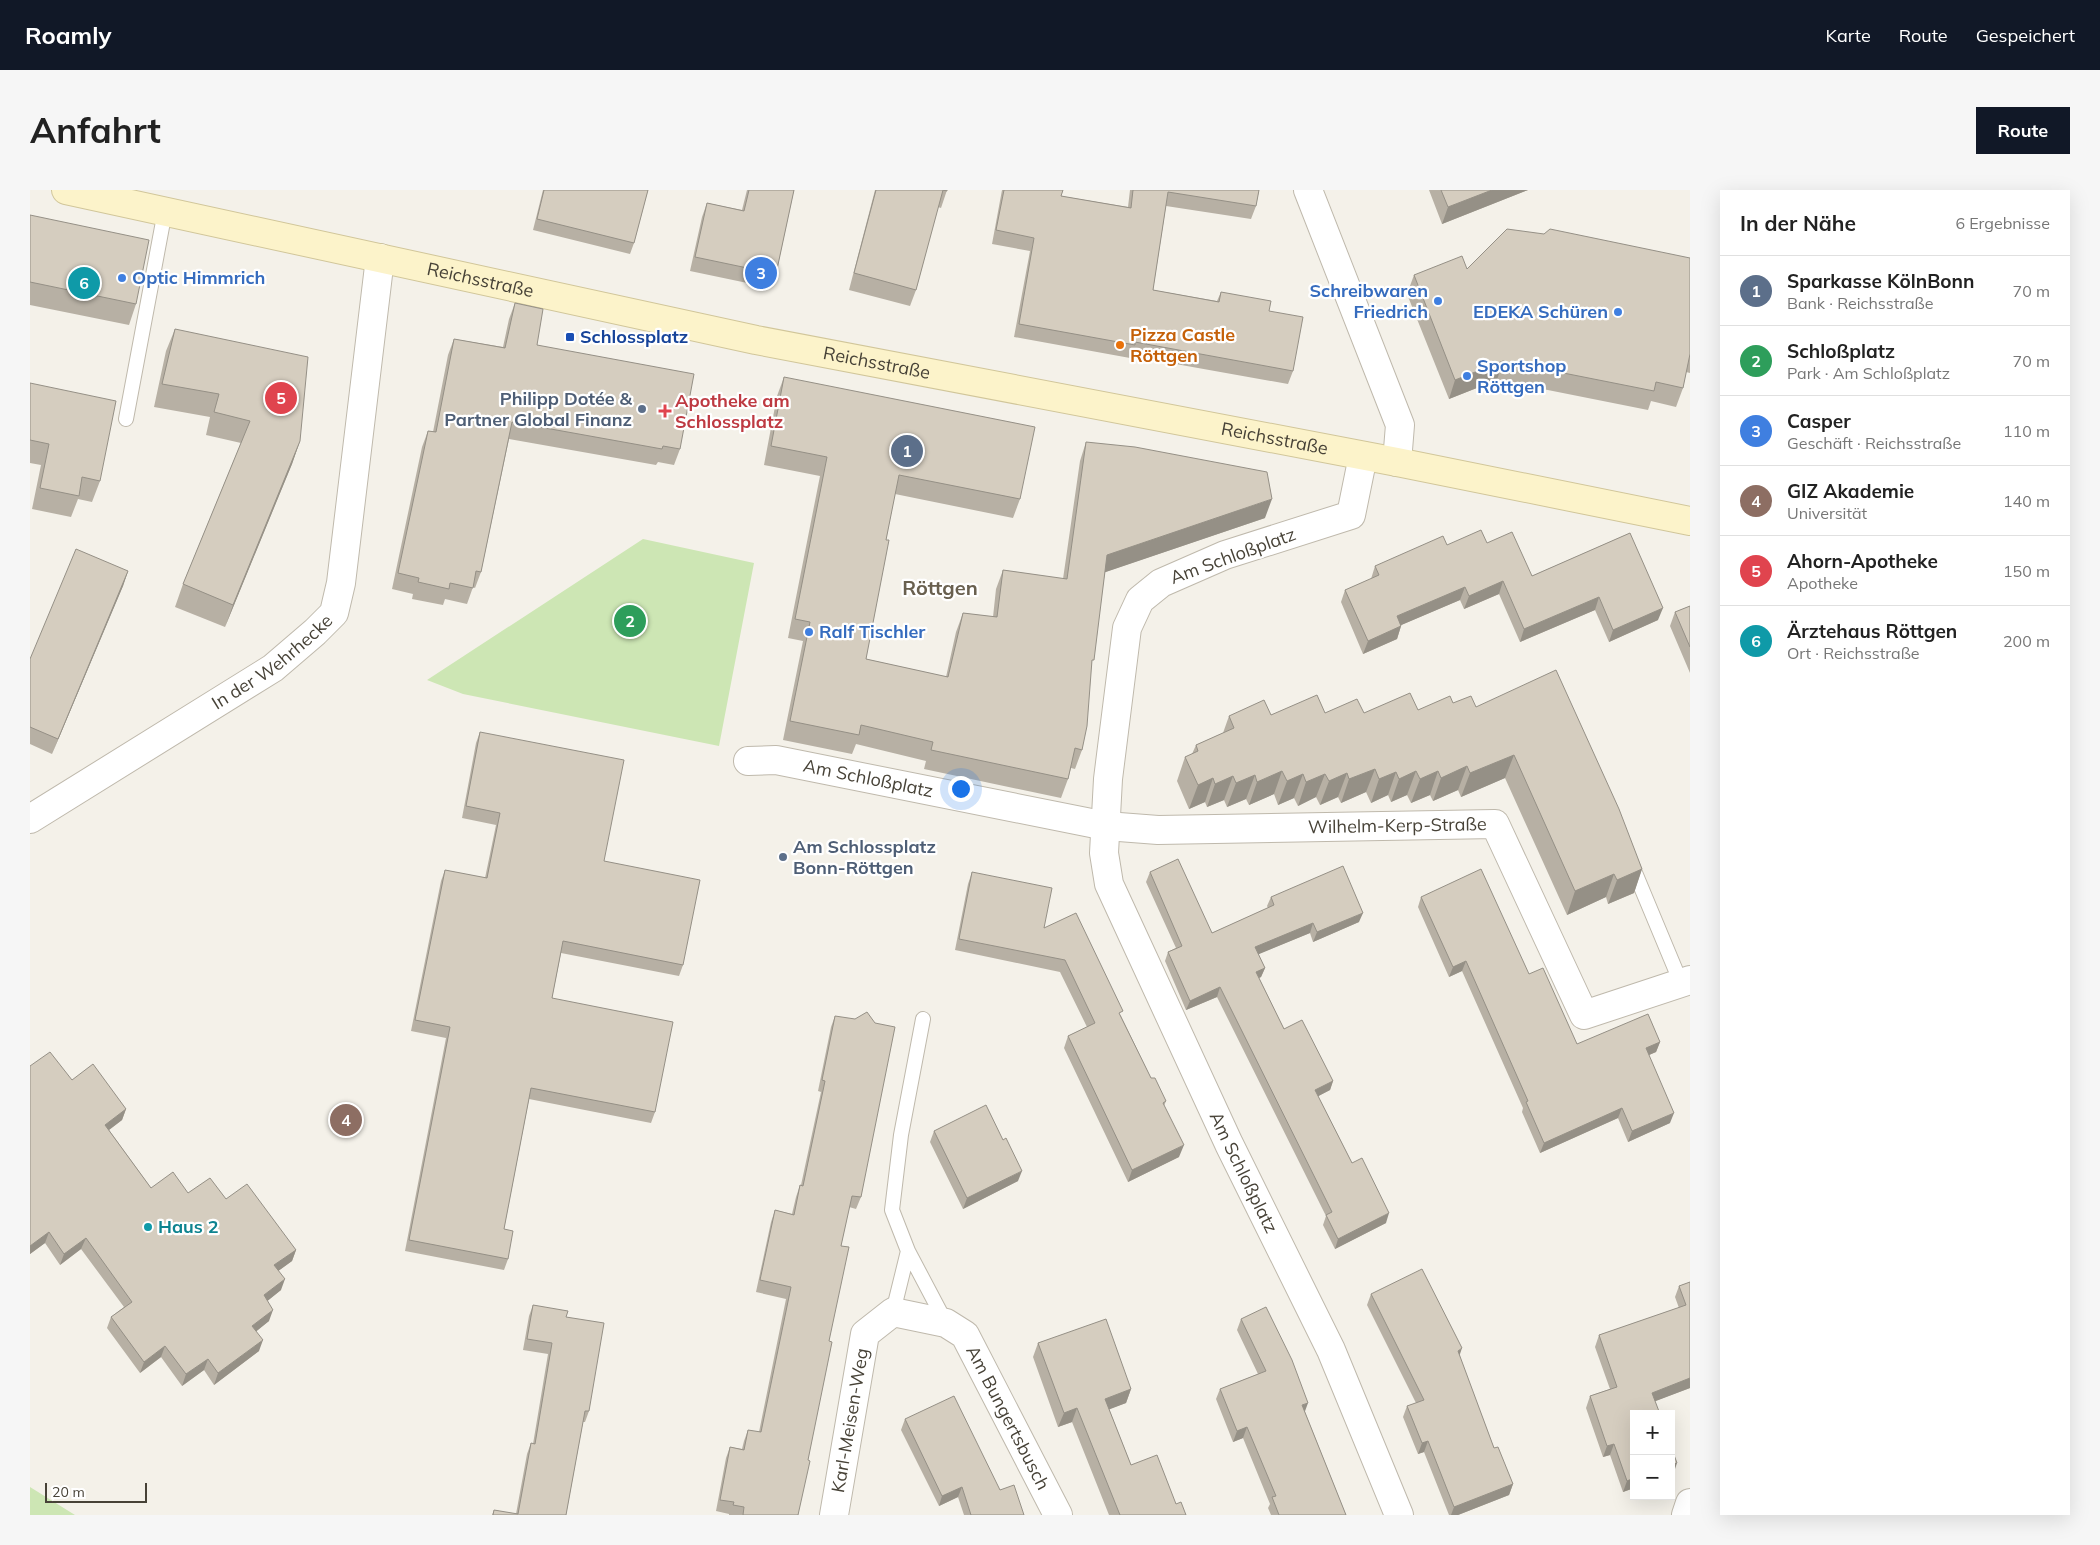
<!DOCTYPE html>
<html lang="de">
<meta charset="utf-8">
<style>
:root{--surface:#fff;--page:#f6f6f6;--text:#222;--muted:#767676;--line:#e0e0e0;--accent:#111827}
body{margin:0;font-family:Mulish,sans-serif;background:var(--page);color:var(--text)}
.controls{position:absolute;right:15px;bottom:15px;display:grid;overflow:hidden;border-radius:0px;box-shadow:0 5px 20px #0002}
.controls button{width:45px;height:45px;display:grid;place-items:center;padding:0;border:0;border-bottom:1px solid var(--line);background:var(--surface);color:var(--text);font:25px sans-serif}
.scale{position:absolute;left:15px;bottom:12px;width:102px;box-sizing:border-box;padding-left:5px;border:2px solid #474237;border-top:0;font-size:14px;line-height:18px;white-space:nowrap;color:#474237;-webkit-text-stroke:4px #fff;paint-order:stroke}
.you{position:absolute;left:930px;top:598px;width:18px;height:18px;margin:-12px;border:4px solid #fff;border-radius:50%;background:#1a73e8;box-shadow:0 0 0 8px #1a73e833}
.badge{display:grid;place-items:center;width:32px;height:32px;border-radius:50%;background:var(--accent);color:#fff;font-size:16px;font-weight:700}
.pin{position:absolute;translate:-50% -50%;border:2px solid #fff;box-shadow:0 1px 5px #0006}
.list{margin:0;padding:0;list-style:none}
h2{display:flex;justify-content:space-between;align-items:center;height:65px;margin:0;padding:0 20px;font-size:21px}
h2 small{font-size:16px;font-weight:400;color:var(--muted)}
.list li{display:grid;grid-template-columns:32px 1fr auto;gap:15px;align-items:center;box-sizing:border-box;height:70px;padding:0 20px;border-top:1px solid var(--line)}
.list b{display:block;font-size:19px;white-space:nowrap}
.list p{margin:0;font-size:16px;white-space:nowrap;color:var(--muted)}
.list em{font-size:16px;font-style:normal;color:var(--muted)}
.map{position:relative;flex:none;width:1660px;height:1325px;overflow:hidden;border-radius:0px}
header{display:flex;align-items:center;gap:30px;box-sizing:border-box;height:70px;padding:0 25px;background:var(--accent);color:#fff}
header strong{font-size:24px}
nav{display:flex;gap:28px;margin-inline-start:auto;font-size:18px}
.intro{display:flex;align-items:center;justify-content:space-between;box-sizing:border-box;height:120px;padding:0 30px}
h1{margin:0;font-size:35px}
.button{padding:12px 22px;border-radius:0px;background:var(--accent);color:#fff;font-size:18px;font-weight:700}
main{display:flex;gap:30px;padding:0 30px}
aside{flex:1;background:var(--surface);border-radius:0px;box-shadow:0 5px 20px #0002}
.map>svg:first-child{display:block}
</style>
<header>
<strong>Roamly</strong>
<nav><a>Karte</a><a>Route</a><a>Gespeichert</a></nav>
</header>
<div class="intro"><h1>Anfahrt</h1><a class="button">Route</a></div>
<main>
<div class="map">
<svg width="1660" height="1325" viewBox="0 0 1660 1325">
<rect width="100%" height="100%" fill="#f4f1e9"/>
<path fill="#cde6b4" d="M613 349 724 373 689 556 433 504 397 490Z
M0 1297 45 1325H0Z"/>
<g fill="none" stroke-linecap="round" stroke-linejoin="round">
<defs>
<path id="service" d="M96 229 135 21
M1601 673 1651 793
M878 1061 916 1133
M863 1122 878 1061 862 1020 871 945 893 829"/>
<g id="minor">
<path d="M1278 0 1370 235 1367 272"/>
<path id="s1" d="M1333 266 1321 325 1195 365 1131 393 1110 410 1097 438 1078 589 1074 663 1079 694 1199 954 1301 1160 1369 1325"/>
<path id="s2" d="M718 571 746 570 1076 636 1128 640 1465 634 1554 825 1660 790"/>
<path id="s3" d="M0 629 243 478 285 442 304 423 311 393 350 68"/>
<path id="s4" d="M804 1325 835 1144 863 1122 916 1133 935 1145 1028 1325"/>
<path d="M1656 1325 1660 1313"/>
</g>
<g id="secondary">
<path id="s5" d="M36 0 726 150 1367 272 1660 331"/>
</g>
</defs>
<use href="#service" stroke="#bfb9ac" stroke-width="16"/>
<use href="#minor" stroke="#bfb9ac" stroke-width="30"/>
<use href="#secondary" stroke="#d1c69a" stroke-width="30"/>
<use href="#service" stroke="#fff" stroke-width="14"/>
<use href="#minor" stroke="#fff" stroke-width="28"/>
<use href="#secondary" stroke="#fcf3ca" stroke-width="28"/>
</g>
<path fill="#b7b0a4" d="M513 0H618L604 53 600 64 503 40Z
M717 0H764L746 84 741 98 660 81 672 27 677 13 712 20Z
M845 0H917L911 18 908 17 886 100 880 116 819 100Z
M972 0H1033L1031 6 1098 17 1100 0H1229L1226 16 1221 29 1136 16 1123 100 1187 111 1191 102 1239 121 1263 181 1258 194 1101 166 1100 168 984 147 1000 61 962 54Z
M1399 0H1498L1412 34Z
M0 25 106 114 99 135 0 115Z
M1660 68V183L1656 182 1653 198 1646 217 1621 211 1618 220 1467 190 1419 209 1377 104 1384 85 1437 79Z
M485 113 507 155 650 259 644 275 628 272 626 275 479 249 451 382 445 398 443 397 437 414 415 409 413 415 382 409 383 404 362 399 392 257 398 241 403 242 418 165 424 149 473 157 479 129Z
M145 139 270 251 262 274 195 437 145 417 153 394 211 253 176 245 180 227 124 217 136 161Z
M754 187 990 309 983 328 865 304 856 350 836 469 916 487 926 442 933 423 963 427 966 399 973 380 1033 389 1050 271 1056 252 1235 328 1075 382 1061 478 1052 560 1045 579 1041 578 1038 589 1031 608 894 579 896 571 826 554 822 564 753 550 773 451 758 448 790 286 734 275 747 206Z
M0 193 70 291 62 312 48 309 41 327 2 319 11 275 0 273Z
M1600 343 1628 430 1579 452 1565 420 1490 452 1469 404 1434 419 1430 410 1371 435V436L1367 449 1333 464 1311 412 1315 400 1341 389 1345 376 1417 355 1457 353 1502 386Z
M98 381 93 396 22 564 0 554V469Z
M1660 416V483L1640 436 1645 422Z
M1423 513 1446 517 1612 679 1604 703 1578 714 1576 707 1537 725 1475 588 1431 607 1428 600 1403 611 1400 605 1381 613 1377 605 1361 612 1358 605 1341 613 1336 602 1311 613 1308 607 1290 615 1286 607 1268 616 1264 608 1248 615 1244 604 1219 615 1216 609 1197 617 1194 610 1177 617 1175 612 1159 619 1147 591 1155 567 1162 564 1166 555 1193 543 1199 526 1295 523H1334L1388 520Z
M450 542 574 671 653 775 649 786 531 763 522 808 625 922 621 933 499 909 474 1039 478 1069 474 1080 375 1061 416 848 381 841 411 691 415 680 455 688 466 635 432 628 446 553Z
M942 682 1014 738 1091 826 1121 888 1136 911 1134 916 1149 967 1098 992 1034 858 1038 846 1057 837 1030 782 925 760 938 694Z
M1120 682 1182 743 1238 718 1237 716 1241 707 1329 732 1283 752 1280 743 1228 764 1235 778 1231 787 1229 788 1254 839 1303 891 1300 900 1288 906 1322 973 1356 1033 1305 1059 1293 1035 1296 1026 1187 807 1156 820 1135 771 1138 762 1146 758 1116 692Z
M1391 707 1499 784 1547 854 1630 852 1626 862 1619 865 1640 933 1598 952 1588 928 1510 963 1492 922 1493 918 1432 781 1419 787 1388 717Z
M805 826 831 1007 826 1019 819 1017 811 1056 799 1151 768 1325H699V1324L686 1321 696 1268 700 1257 712 1259 714 1251 718 1240 729 1242 756 1109 726 1102 741 1032 745 1020 762 1024 766 1007 770 995H771L791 902 788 901 801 837Z
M0 876 42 890 96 919 92 930 79 940 121 998 196 1009 266 1060 262 1071 248 1081 251 1100 237 1111 239 1131 226 1141 229 1161 184 1195 174 1180 152 1196 131 1167 110 1183 77 1138 81 1127 94 1117 51 1059 30 1075 15 1053 0 1064Z
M904 941 988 991 933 1019 900 952Z
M1660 1092V1198L1625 1211 1604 1224V1298L1593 1302 1580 1265 1573 1267 1556 1218 1560 1206 1580 1199 1565 1157 1569 1145 1649 1118 1645 1107 1649 1096Z
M1341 1104 1429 1166 1464 1258 1483 1294 1479 1305 1428 1325H1419L1394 1262 1388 1264 1373 1227 1377 1216 1386 1213 1337 1115Z
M503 1115 536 1127 559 1221 555 1232H553L536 1325H462L464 1320 486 1324 497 1264 501 1253 503 1254 518 1164 493 1160 499 1126Z
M1211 1129 1275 1222 1316 1325H1241L1238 1318 1240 1314 1213 1248 1203 1252 1186 1209 1190 1199 1228 1184 1207 1140Z
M1008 1153 1101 1199 1096 1213 1079 1219 1101 1275 1146 1314 1156 1325H1079L1042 1232 1028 1237 1003 1167Z
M875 1229 970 1300 994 1325H934L928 1307 909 1316 871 1240Z"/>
<path fill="#959086" d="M1462 0H1498L1412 34 1418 17Z
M1473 171 1467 190 1419 209 1425 190Z
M270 251 262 274 195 437 203 415Z
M1242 309 1235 328 1070 384 1077 365Z
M98 381 93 396 22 564 28 549Z
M1473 391 1469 404 1434 419 1439 406Z
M1435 397 1430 410 1362 439 1367 426Z
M1569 407 1565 420 1490 452 1494 439Z
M1633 418 1628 430 1579 452 1583 440Z
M1371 436 1367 449 1333 464 1338 451Z
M1484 565 1475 588 1431 607 1440 583Z
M1437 576 1428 600 1403 611 1411 588Z
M1345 579 1336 602 1311 613 1319 589Z
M1252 581 1244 604 1219 615 1227 592Z
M1386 581 1377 605 1361 612 1369 589Z
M1408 581 1400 605 1381 613 1390 589Z
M1366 582 1358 605 1341 613 1349 589Z
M1317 583 1308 607 1290 615 1299 591Z
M1273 584 1264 608 1248 615 1257 591Z
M1295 584 1286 607 1268 616 1276 592Z
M1225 585 1216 609 1197 617 1206 593Z
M1203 586 1194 610 1177 617 1185 594Z
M1183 588 1175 612 1159 619 1168 595Z
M1612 679 1604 703 1578 714 1587 690Z
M1584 684 1576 707 1537 725 1545 701Z
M1333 723 1329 732 1283 752 1287 742Z
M1283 733 1280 743 1222 767 1225 757Z
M1436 771 1432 781 1419 787 1423 777Z
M1235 778 1231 787 1222 791 1226 782Z
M1190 797 1187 807 1156 820 1160 811Z
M1630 852 1626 862 1612 868 1616 858Z
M1303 891 1300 900 1281 910 1285 900Z
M1592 918 1588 928 1510 963 1514 953Z
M96 919 92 930 71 946 75 935Z
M1644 923 1640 933 1598 952 1602 941Z
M1154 955 1149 967 1098 992 1102 980Z
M992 981 988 991 933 1019 937 1008Z
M1359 1023 1356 1033 1305 1059 1308 1049Z
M19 1042 15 1053 0 1064V1056Z
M56 1048 51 1059 30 1075 34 1064Z
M266 1060 262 1071 240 1087 244 1075Z
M255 1089 251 1100 230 1117 234 1105Z
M243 1120 239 1131 218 1148 222 1136Z
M233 1150 229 1161 184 1195 188 1183Z
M135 1156 131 1167 110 1183 114 1172Z
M1432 1158 1428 1170V1161Z
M178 1169 174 1180 152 1196 156 1184Z
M1660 1188V1198L1618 1214 1622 1203Z
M1101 1199 1096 1213 1070 1223 1075 1209Z
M1278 1213 1274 1224 1272 1215Z
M1047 1218 1042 1232 1028 1237 1034 1223Z
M1217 1237 1213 1248 1203 1252 1207 1241Z
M1398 1251 1394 1262 1388 1264 1392 1253Z
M1584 1254 1580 1265 1573 1267 1577 1256Z
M1647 1273 1643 1285H1641V1275Z
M1604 1288V1298L1593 1302 1597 1291Z
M1483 1294 1479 1305 1428 1325H1421L1424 1317Z
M932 1297 928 1307 909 1316 912 1306Z"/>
<path fill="#d5cdbf" stroke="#959086" d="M514 0H618L604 53 507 29Z
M719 0H764L746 84 665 67 677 13 714 21Z
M846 0H917V1L913 0 886 100 824 83Z
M974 0H1033L1031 6 1101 18 1103 0H1229L1226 16 1138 2 1123 100 1189 112 1191 102 1241 111 1239 121 1273 127 1263 181 1105 152V155L989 134 1004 48 966 40Z
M1411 0H1462L1418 17Z
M0 25 119 50 106 114 0 92Z
M1477 39 1514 44 1520 39 1660 68V164L1653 198 1626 192 1624 201 1473 171 1425 190 1384 85 1432 66 1437 79Z
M485 113 513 119 507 155 664 184 650 259 633 256 632 259 482 232 451 382 446 381 443 398 420 393 419 399 388 392 389 388 368 383 398 241 406 242 424 149 475 158Z
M145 139 278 167 270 251 203 415 153 394 220 231 184 222 189 204 132 194Z
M754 187 1005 237 990 309 869 285 856 350H859L836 469 918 487 933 423 967 427 973 380 1037 389 1056 252 1105 257 1237 282 1242 309 1077 365 1064 470H1062L1057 536 1052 560 1045 558 1038 589 901 560 903 552 831 535 829 545 760 531 780 432 765 429 797 267 741 256Z
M0 193 86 211 70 291 52 287 49 306 10 298 19 254 0 250Z
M1451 340 1457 353 1482 342 1502 386 1600 343 1633 418 1583 440 1569 407 1494 439 1473 391 1439 406 1435 397 1367 426 1371 436 1338 451 1315 400 1349 385 1345 376 1413 346 1417 355Z
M46 359 98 381 28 549 0 537V469Z
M1660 416V457L1645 422Z
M1526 480 1589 619 1612 679 1587 690 1584 684 1545 701 1484 565 1440 583 1437 576 1411 588 1408 581 1390 589 1386 581 1369 589 1366 582 1349 589 1345 579 1319 589 1317 583 1299 591 1295 584 1276 592 1273 584 1257 591 1252 581 1227 592 1225 585 1206 593 1203 586 1185 594 1183 588 1168 595 1155 567 1168 561 1166 555 1204 538 1199 526 1234 510 1241 525 1287 505 1295 523 1327 509 1334 523 1380 503 1388 520 1420 506 1423 513 1441 506 1446 517Z
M450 542 594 570 574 671 670 690 653 775 533 751 522 808 643 832 625 922 501 898 474 1039 483 1041 478 1069 379 1050 420 837 385 830 415 680 457 688 470 623 436 616Z
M1148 669 1182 743 1244 715 1241 707 1313 676 1333 723 1287 742 1283 733 1225 757 1235 778 1226 782 1254 839 1272 830 1303 891 1285 900 1322 973 1332 968 1359 1023 1308 1049 1296 1025 1302 1022 1190 797 1160 811 1138 762 1152 756 1120 682Z
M1451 679 1499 784 1513 778 1547 854 1618 824 1630 852 1616 858 1644 923 1602 941 1592 918 1514 953 1496 912 1498 911 1436 771 1423 777 1391 707Z
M942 682 1022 698 1014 738 1046 723 1093 821 1089 823 1121 888H1125L1136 911 1133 913 1154 955 1102 980 1038 846 1065 833 1035 770 929 749Z
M837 822 845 833 865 837 831 1007 822 1006 811 1056 819 1057 799 1151 802 1152 778 1270 780 1271 768 1325H713L714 1317 703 1315 704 1312 690 1310 700 1257 714 1260 718 1240 731 1242 761 1097 730 1090 745 1020 764 1025 770 995 773 996 795 891 792 890 805 826 825 829Z
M20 862 42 890 63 874 96 919 75 935 121 998 143 982 158 1003 180 988 196 1009 217 994 266 1060 244 1075 255 1089 234 1105 243 1120 222 1136 233 1150 188 1183 178 1169 156 1184 135 1156 114 1172 81 1127 102 1112 56 1048 34 1064 19 1042 0 1056V876Z
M956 915 973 950 976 948 992 981 937 1008 904 941Z
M1392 1079 1432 1158 1428 1161 1464 1258 1468 1257 1483 1294 1424 1317 1398 1251 1392 1253 1377 1216 1394 1210 1341 1104Z
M1660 1092V1188L1622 1203 1630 1224H1604V1288L1597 1291 1584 1254 1577 1256 1560 1206 1587 1197 1569 1145 1656 1115 1649 1096Z
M503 1115 538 1121 536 1127 574 1133 559 1221H555L536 1325H463L464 1320 488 1324 501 1253 505 1254 522 1153 497 1149Z
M1236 1117 1262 1170 1278 1213 1272 1215 1316 1325H1249L1242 1307 1246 1306 1217 1237 1207 1241 1190 1199 1236 1181 1211 1129Z
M1076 1129 1101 1199 1075 1209 1101 1275 1127 1265 1146 1314 1151 1312 1156 1325H1090L1047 1218 1034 1223 1008 1153Z
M924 1206 970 1300 984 1295 994 1325H941L932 1297 912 1306 875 1229Z
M1641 1257 1647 1273 1641 1275Z"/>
<g fill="#3f7fe0" stroke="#fff" stroke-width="2">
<circle cx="92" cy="88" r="5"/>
<circle cx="1408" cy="111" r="5"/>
<circle cx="1588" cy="122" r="5"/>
<circle cx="1437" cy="186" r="5"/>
<circle cx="779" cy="442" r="5"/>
</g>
<rect fill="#1a4fb4" stroke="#fff" stroke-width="2" x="535" y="142" width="10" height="10" rx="2.5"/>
<circle fill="#e8710a" stroke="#fff" stroke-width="2" cx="1090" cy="155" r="5"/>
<g fill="#5c6f8a" stroke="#fff" stroke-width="2">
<circle cx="612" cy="219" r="5"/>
<circle cx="753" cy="667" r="5"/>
</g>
<path fill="#e0444e" stroke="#fff" stroke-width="2" d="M632.5 213.5h5v5h5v5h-5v5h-5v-5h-5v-5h5z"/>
<circle fill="#0f9aa8" stroke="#fff" stroke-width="2" cx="118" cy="1037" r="5"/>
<g text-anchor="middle" stroke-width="4.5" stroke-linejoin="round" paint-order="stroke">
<g font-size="18" font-weight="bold" fill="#366cbe" stroke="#fff" text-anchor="start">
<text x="102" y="94">Optic Himmrich</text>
<text x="1398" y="107" text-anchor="end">Schreibwaren<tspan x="1398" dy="21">Friedrich</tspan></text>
<text x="1578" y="128" text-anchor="end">EDEKA Schüren</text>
<text x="1447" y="182">Sportshop<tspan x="1447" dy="21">Röttgen</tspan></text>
<text x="789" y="448">Ralf Tischler</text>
</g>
<g font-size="18" fill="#474237" stroke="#fff">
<text dy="6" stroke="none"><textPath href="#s5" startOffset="424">Reichsstraße</textPath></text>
<text dy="6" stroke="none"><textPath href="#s5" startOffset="829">Reichsstraße</textPath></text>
<text dy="6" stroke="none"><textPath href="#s5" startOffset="1234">Reichsstraße</textPath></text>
<text transform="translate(1203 366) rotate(-20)" y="6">Am Schloßplatz</text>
<text dy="6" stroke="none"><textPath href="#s3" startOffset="289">In der Wehrhecke</textPath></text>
<text dy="6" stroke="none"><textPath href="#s2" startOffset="122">Am Schloßplatz</textPath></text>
<text dy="6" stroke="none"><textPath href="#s2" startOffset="656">Wilhelm-Kerp-Straße</textPath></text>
<text dy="6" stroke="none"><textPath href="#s1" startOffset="896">Am Schloßplatz</textPath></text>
<text dy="6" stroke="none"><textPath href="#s4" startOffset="389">Am Bungertsbusch</textPath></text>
<text dy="6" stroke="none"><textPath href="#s4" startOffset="96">Karl-Meisen-Weg</textPath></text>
</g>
<g font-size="18" font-weight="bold" fill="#c56008" stroke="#fff" text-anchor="start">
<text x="1100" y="151">Pizza Castle<tspan x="1100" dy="21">Röttgen</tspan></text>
</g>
<g font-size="18" font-weight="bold" fill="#164399" stroke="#fff" text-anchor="start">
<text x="550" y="153">Schlossplatz</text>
</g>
<g font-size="18" font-weight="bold" fill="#4e5e75" stroke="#fff" text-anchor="end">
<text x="602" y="215">Philipp Dotée &amp;<tspan x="602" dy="21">Partner Global Finanz</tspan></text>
<text x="763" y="663" text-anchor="start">Am Schlossplatz<tspan x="763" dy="21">Bonn-Röttgen</tspan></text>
</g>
<g font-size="18" font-weight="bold" fill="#be3a42" stroke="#fff" text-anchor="start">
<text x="645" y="217">Apotheke am<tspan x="645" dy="21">Schlossplatz</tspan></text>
</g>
<g font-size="18" font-weight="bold" fill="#0d838f" stroke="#fff" text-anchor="start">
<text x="128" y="1043">Haus 2</text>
</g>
<g font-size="20" font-weight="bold" fill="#69604f" stroke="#fff">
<text x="910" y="405">Röttgen</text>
</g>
</g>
</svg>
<div class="controls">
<button>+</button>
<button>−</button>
</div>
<div class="scale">20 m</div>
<div class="you"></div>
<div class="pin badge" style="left:877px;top:261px;background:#5c6f8a">1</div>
<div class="pin badge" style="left:600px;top:431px;background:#2e9e5b">2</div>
<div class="pin badge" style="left:731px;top:83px;background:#3f7fe0">3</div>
<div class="pin badge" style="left:316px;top:930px;background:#8d6e63">4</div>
<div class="pin badge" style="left:251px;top:208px;background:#e0444e">5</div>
<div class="pin badge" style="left:54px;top:93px;background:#0f9aa8">6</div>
</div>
<aside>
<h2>In der Nähe<small>6 Ergebnisse</small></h2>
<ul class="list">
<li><span class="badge" style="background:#5c6f8a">1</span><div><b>Sparkasse KölnBonn</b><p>Bank · Reichsstraße</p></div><em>70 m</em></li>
<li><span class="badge" style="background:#2e9e5b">2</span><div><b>Schloßplatz</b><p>Park · Am Schloßplatz</p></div><em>70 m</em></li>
<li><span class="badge" style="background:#3f7fe0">3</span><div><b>Casper</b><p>Geschäft · Reichsstraße</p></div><em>110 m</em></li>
<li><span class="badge" style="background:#8d6e63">4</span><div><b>GIZ Akademie</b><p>Universität</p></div><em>140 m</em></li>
<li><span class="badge" style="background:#e0444e">5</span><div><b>Ahorn-Apotheke</b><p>Apotheke</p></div><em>150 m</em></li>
<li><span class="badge" style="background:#0f9aa8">6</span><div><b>Ärztehaus Röttgen</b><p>Ort · Reichsstraße</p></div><em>200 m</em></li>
</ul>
</aside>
</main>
